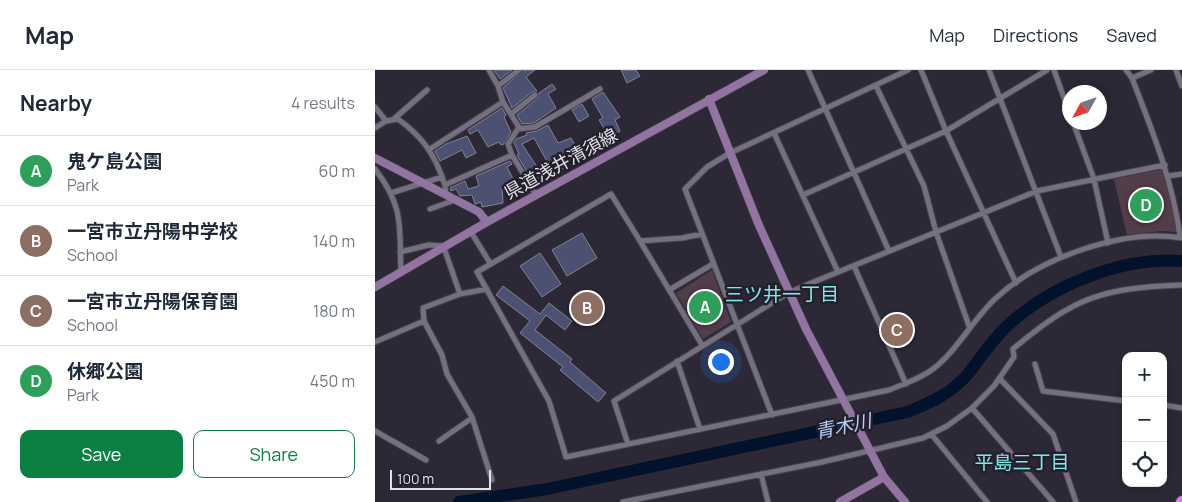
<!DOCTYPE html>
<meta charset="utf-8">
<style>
:root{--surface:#fff;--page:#f2f2f3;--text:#1f2937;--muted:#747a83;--line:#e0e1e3;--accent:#0b8043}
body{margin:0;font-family:Manrope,"Noto Sans JP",sans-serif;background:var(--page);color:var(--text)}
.controls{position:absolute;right:15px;bottom:15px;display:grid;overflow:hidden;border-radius:10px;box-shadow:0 2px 12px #0003}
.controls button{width:45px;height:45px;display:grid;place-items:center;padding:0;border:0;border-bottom:1px solid var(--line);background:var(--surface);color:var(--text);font:25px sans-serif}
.compass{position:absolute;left:687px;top:15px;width:45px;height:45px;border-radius:50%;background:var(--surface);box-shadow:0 2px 12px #0003;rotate:230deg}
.scale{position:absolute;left:15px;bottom:12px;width:101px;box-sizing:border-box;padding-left:5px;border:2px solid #e3e0e9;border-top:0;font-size:14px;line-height:18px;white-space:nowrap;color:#e3e0e9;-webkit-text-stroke:4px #231f2c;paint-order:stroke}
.you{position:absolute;left:345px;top:291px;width:18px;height:18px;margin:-12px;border:4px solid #fff;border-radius:50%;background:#1a73e8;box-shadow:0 0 0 8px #1a73e833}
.badge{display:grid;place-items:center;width:32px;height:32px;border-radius:50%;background:var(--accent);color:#fff;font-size:16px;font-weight:700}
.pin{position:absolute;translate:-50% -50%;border:2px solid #fff;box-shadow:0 1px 5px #0006}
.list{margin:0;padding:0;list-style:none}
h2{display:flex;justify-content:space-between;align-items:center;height:65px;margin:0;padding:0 20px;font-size:21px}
h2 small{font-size:16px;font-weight:400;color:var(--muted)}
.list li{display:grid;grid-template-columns:32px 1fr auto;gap:15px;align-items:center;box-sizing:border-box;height:70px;padding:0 20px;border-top:1px solid var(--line)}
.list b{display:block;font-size:19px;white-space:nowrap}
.list p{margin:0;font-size:16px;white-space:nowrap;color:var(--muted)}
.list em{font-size:16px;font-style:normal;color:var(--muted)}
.actions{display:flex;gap:10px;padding:15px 20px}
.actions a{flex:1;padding:11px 0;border:1px solid var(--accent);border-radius:10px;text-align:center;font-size:18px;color:var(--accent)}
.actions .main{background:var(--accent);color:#fff}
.icon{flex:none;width:28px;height:28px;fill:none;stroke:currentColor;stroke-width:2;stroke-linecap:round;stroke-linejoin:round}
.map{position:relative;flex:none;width:807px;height:432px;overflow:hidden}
header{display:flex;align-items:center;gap:30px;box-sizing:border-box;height:70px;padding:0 25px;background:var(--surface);border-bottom:1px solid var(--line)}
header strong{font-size:24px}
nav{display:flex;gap:28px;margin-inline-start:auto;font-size:18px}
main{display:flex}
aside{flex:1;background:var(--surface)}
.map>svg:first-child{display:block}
</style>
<header>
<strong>Map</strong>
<nav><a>Map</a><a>Directions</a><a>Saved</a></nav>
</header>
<main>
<aside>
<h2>Nearby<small>4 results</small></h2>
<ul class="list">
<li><span class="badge" style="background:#2e9e5b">A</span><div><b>鬼ケ島公園</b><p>Park</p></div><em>60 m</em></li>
<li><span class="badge" style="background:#8d6e63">B</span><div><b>一宮市立丹陽中学校</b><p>School</p></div><em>140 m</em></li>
<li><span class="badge" style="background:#8d6e63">C</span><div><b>一宮市立丹陽保育園</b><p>School</p></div><em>180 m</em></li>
<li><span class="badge" style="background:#2e9e5b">D</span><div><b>休郷公園</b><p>Park</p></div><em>450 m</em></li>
</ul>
<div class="actions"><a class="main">Save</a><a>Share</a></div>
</aside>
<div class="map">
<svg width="807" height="432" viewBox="0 0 807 432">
<rect width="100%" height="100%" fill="#2d2836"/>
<path fill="#523d4a" d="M789 99 802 162 786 161 752 165 739 109Z
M337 200 356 252 328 269 301 223Z"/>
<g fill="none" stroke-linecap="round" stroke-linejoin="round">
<path stroke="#03122b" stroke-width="12" d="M84 432 172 419 532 342C555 333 577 323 593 304 605 289 615 273 629 259 672 217 746 186 807 191"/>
</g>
<path fill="#4c5071" stroke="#818394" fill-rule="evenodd" d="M119 0H137L125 9Z
M148 0H160L151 7 162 21 157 22 137 38 128 18Z
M246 0H261L265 6 252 13Z
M177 14 181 19 173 24 181 38 159 53 147 54 142 45 163 28 164 23Z
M228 22 245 47 240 50 245 61 240 64 239 62 234 66 224 50 228 48 217 29Z
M207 34 214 46 204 52 197 40Z
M127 38 131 45 129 47 136 62 129 74 126 75 124 72 113 77 103 60 95 64 93 60Z
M173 55 183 73 196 68 200 75 196 77 200 84 190 90 193 96 166 110 160 115 142 85 144 84 139 73 141 69 152 65 151 63 162 61ZM159 68 174 95 164 100 147 74Z
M92 66 101 83 91 88 87 80 65 91 60 81 71 74Z
M135 91 137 94 132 97 139 111 127 116 128 133 107 137 106 132 100 134 97 125 85 126 81 119 76 121 75 118 90 111 93 119 104 116 101 106Z
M207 163 222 188 192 206 177 180Z
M165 183 186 214 167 227 145 196Z
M128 216 165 244 174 233 197 251 190 260 171 245 160 260 197 289 195 292 231 323 223 332 185 300 188 297 145 263 155 251 121 225Z"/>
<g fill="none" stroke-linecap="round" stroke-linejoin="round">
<defs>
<path id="street" d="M114 0 123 16
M144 0 123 16 128 32 144 57 133 74 137 85 161 125
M433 0 514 181
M546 0 571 61 641 213
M614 0 686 187
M679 0 694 42
M751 0 757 8C777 60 798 111 805 167
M801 0 807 16
M757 8 776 0
M501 16 549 116 561 162 594 256
M0 37 11 51 0 58
M136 44 160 25
M20 48 52 20
M11 51 23 49C49 68 60 85 70 115
M698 52 719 109 733 173
M143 59 160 57 225 19
M399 63 463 202
M55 79 128 32
M0 99C30 138 24 157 26 203
M793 106 807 104
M16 123 67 107
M71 125 70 115 137 85
M428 125 571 61 672 0
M55 139 80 130
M96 162 115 193
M265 171 236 124 102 202 174 331 191 387 514 320C529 314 545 309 558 299 582 281 598 249 621 228 664 188 748 158 807 168
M69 178 85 224
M25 182 54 175 69 176
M479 196 531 314
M294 220 338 194
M49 251 67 285 72 304 97 347 117 410
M0 272 49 251 48 238 85 224 112 219
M327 275 265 171 307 168 327 164
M302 291 325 359
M660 294 668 321 751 331
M625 309 678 364 701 432
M788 335 807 338
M597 338 678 432
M397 345 310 119 332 97 355 83 533 0
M0 361 51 390
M557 365 612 432
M64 371 97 348
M253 374 239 331 413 223 441 211 662 121 790 95
M386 404 393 432
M248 432 447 392 548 368 572 356 597 338 619 316 639 287 638 279C700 227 726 218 807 215"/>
<path id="secondary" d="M334 29 383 153 431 259 509 407 530 432
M0 88 104 142 112 152
M0 217 112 152 389 0
M465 432 509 407"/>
<path id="highway" d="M806 432 807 431"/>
</defs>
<use href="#street" stroke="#46434e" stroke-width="7"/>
<use href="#secondary" stroke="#46434e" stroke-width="9"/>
<use href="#highway" stroke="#46434e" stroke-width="12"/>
<use href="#street" stroke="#757080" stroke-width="5"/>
<use href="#secondary" stroke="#9274a0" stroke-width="8"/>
<use href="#highway" stroke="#d77eea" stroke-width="10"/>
</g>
<g text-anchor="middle" stroke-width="5" stroke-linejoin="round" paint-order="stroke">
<g font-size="18" fill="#e3e0e9" stroke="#231f2c">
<text transform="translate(186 94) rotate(-29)" y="6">県道浅井清須線</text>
</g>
<g font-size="19" fill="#7de9e9" stroke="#231f2c">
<text x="407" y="231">三ツ井一丁目</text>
<text x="647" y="399">平島三丁目</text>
</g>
<g font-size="19" font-style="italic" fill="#b3d0fb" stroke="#231f2c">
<text transform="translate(468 356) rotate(-12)" y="7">青木川</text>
</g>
</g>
</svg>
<div class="controls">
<button>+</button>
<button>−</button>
<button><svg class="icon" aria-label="locate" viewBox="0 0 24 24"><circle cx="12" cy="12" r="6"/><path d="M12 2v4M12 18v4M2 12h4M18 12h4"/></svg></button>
</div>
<svg class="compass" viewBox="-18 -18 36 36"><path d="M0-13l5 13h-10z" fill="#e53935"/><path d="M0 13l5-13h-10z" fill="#747a83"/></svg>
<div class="scale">100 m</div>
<div class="you"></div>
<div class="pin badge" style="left:330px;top:237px;background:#2e9e5b">A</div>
<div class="pin badge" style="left:212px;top:238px;background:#8d6e63">B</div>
<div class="pin badge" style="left:522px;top:260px;background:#8d6e63">C</div>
<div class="pin badge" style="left:771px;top:135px;background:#2e9e5b">D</div>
</div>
</main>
